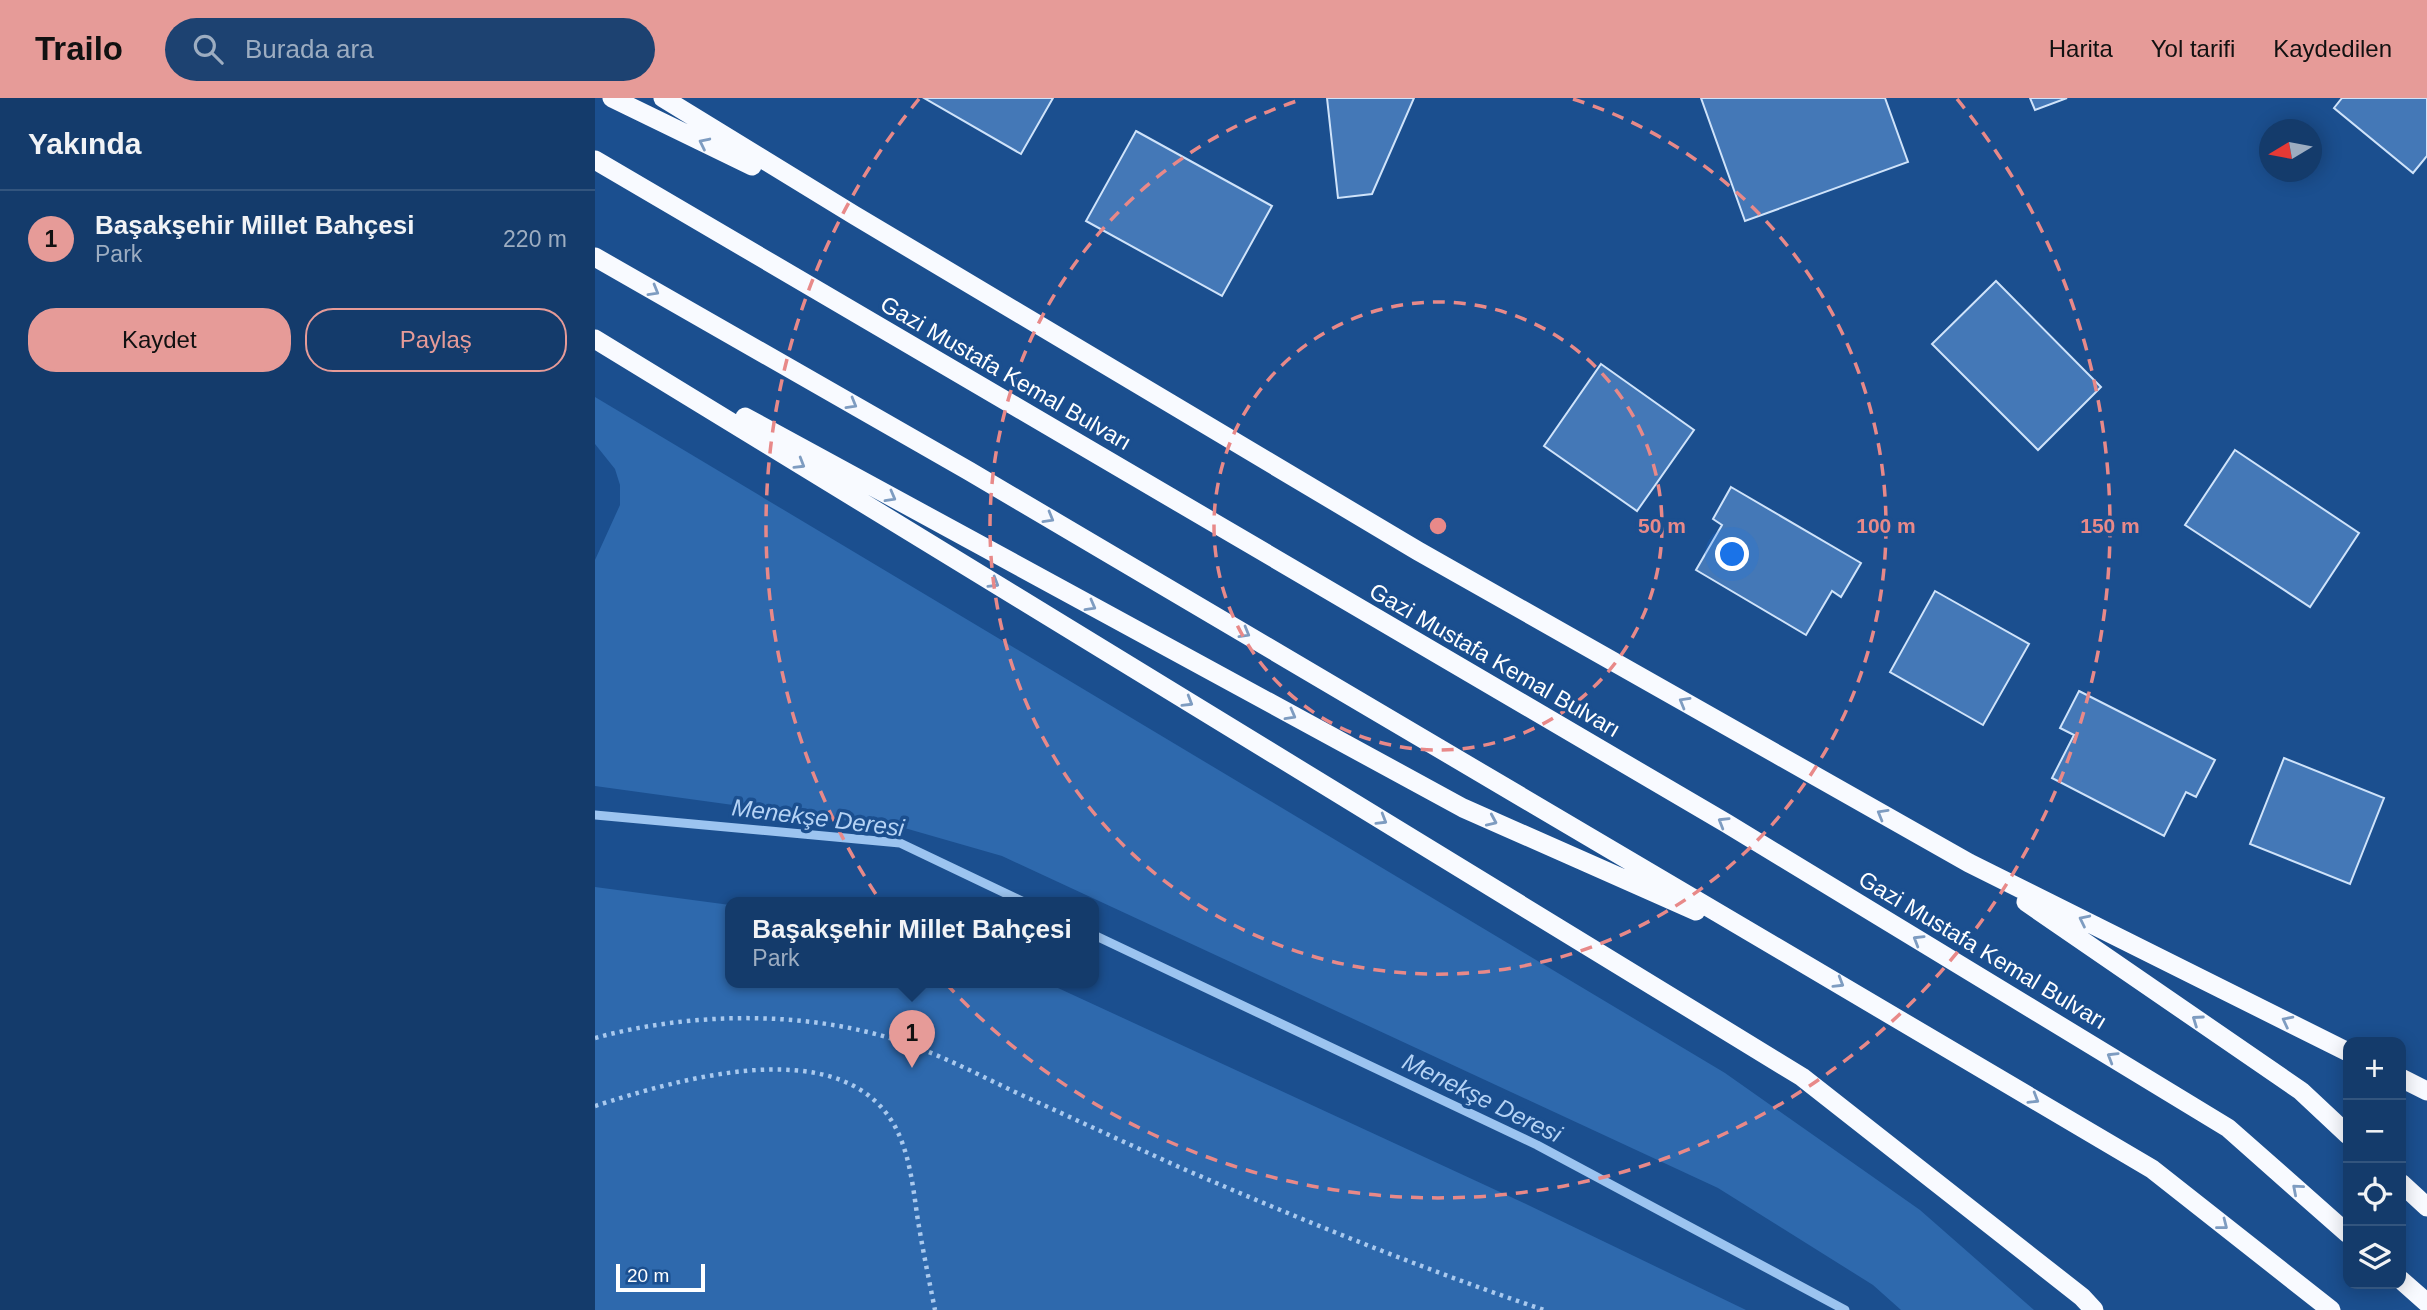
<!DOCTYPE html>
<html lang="tr">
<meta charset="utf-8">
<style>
:root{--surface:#143b6b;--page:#1d4271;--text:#f1f3f6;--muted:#9dadc1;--line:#33557e;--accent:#e69b98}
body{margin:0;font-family:Helvetica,sans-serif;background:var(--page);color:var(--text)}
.controls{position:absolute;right:21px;bottom:21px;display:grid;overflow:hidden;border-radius:14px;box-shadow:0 4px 18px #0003}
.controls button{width:63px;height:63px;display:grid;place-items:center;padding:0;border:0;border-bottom:2px solid var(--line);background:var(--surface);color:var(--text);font:35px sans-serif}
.compass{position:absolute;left:1664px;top:21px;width:63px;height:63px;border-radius:50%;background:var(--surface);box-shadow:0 4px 18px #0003;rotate:260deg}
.scale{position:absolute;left:21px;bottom:18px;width:89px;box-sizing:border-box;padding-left:7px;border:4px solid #fff;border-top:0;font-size:19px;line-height:24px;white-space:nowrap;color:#fff;-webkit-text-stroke:5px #1b4f8f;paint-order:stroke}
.you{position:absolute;left:1138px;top:457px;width:24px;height:24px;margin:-18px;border:5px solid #fff;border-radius:50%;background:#1a73e8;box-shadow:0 0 0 10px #1a73e833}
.badge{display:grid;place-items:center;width:46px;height:46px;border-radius:50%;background:var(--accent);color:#111;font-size:23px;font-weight:700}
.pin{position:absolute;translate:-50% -58px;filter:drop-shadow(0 2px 4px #0008)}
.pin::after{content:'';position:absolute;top:37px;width:24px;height:21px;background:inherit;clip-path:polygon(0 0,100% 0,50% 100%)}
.popup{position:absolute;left:130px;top:799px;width:374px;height:91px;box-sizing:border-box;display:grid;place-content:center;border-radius:14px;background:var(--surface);filter:drop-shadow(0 2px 5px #0005);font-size:23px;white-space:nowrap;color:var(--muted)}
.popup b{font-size:26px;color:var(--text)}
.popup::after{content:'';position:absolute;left:50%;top:100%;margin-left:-14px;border:14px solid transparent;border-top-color:var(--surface)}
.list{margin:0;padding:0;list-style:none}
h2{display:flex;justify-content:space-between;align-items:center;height:91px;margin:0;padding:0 28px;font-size:30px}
h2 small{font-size:23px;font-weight:400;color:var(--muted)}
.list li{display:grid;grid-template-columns:46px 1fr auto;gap:21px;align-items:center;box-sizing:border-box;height:98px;padding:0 28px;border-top:2px solid var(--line)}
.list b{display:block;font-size:26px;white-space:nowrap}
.list p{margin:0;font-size:23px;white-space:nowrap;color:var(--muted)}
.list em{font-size:23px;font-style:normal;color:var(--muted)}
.actions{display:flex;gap:14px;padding:21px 28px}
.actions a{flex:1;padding:16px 0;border:2px solid var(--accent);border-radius:28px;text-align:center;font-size:24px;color:var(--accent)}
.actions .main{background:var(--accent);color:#111}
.icon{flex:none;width:38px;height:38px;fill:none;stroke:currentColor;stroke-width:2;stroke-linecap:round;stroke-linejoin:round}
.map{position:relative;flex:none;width:1832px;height:1212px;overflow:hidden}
header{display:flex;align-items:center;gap:42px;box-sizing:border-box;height:98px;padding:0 35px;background:var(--accent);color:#111}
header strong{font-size:33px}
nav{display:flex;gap:38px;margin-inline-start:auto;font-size:24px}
.search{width:490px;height:63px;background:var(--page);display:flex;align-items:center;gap:18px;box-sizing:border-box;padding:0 24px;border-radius:38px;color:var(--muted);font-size:26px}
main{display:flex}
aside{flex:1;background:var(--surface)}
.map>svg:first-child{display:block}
</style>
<header>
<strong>Trailo</strong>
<div class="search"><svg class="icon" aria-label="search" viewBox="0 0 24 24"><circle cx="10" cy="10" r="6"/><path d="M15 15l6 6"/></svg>Burada ara</div>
<nav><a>Harita</a><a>Yol tarifi</a><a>Kaydedilen</a></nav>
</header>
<main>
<aside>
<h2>Yakında<small></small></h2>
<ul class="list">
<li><span class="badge">1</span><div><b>Başakşehir Millet Bahçesi</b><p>Park</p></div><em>220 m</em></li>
</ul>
<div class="actions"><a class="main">Kaydet</a><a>Paylaş</a></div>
</aside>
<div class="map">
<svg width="1832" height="1212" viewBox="0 0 1832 1212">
<rect width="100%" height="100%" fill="#1b4f8f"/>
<path fill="#2e69ad" d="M0 299 1130 975 1325 1112 1439 1212H1306L1278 1187 1123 1090 407 758 313 731 0 688V462L25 407V387L20 371 0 346Z
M0 789 135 807V884H450L931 1106 1151 1212H0Z"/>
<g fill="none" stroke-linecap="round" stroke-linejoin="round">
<path stroke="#9cc4f0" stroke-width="9" d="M0 717 305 745 429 804
M499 837 942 1047 1250 1212"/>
</g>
<path fill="#4478b7" stroke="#cfe3fa" stroke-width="2" d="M329 0H458L426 56Z
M732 0H819L777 96 743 100Z
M1106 0H1290L1313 64 1150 123Z
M1435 0H1472L1440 12Z
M1747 0H1832V58L1818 75 1739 10Z
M541 33 677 108 627 198 491 123Z
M1401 183 1506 289 1443 352 1337 246Z
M1006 266 1099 332 1042 413 949 348Z
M1640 352 1764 435 1715 509 1590 427Z
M1136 389 1266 465 1246 499 1237 493 1211 537 1101 472 1127 427 1118 421Z
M1340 493 1434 546 1388 627 1295 574Z
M1484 593 1620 662 1601 699 1591 694 1569 738 1457 680 1479 637 1465 630Z
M1689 660 1789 700 1755 786 1655 746Z"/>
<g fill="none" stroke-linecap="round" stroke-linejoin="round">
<path stroke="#a9c9ee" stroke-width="4.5" stroke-dasharray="3.5 5" stroke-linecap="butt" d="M0 940C94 914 211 912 304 943 344 956 382 976 420 994 475 1019 529 1044 584 1069 704 1121 825 1170 949 1212
M0 1008C81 982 243 933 298 1025 315 1054 318 1090 323 1123 328 1153 334 1182 340 1212"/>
<path stroke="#f8faff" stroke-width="19" d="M17 0 157 68
M68 0 259 117 823 453 1374 765 1753 954
M0 62 1131 725 1633 1030 1753 1136
M0 159 374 373 1557 1071 1736 1212
M0 241 1207 979 1487 1199 1499 1212
M150 319 868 710 1101 813
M1431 804 1706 993 1753 1037
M1806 980 1832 993
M1806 1085 1832 1109
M1806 1182 1832 1205"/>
</g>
<defs><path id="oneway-chevron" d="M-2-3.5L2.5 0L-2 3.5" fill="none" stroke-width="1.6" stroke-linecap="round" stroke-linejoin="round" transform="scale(1.75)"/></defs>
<g stroke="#7e9cc1">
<use href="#oneway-chevron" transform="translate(109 45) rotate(-154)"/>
<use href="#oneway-chevron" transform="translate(59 193) rotate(30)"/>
<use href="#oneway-chevron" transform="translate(257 306) rotate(30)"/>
<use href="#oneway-chevron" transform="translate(205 366) rotate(31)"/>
<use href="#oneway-chevron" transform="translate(296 399) rotate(29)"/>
<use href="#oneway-chevron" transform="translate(454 420) rotate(30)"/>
<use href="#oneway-chevron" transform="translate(399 485) rotate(31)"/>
<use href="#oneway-chevron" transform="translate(496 508) rotate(29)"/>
<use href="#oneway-chevron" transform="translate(650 535) rotate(30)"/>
<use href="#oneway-chevron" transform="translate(593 604) rotate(31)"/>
<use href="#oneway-chevron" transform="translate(1089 604) rotate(-150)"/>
<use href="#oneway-chevron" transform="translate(696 617) rotate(29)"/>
<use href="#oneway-chevron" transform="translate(1287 716) rotate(-150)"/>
<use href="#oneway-chevron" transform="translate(787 722) rotate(31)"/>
<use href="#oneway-chevron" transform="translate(897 723) rotate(24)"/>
<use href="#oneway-chevron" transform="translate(1128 724) rotate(-149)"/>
<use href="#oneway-chevron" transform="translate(1489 822) rotate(-154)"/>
<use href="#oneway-chevron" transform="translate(1323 842) rotate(-149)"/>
<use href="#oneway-chevron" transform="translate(1244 885) rotate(31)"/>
<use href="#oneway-chevron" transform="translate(1602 922) rotate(-145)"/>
<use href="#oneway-chevron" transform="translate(1692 923) rotate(-153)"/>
<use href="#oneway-chevron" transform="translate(1517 959) rotate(-149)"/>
<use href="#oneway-chevron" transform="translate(1439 1001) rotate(31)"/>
<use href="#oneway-chevron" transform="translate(1702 1091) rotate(-139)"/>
<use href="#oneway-chevron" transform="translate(1628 1127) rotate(38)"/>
</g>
<g fill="none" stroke="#e88989" stroke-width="3.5" stroke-dasharray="12 9">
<circle cx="843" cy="428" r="224"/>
<path d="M978 1A448 448 0 1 1 708 1"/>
<path d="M1362 1A672 672 0 1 1 324 1"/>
</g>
<g text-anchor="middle" stroke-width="7" stroke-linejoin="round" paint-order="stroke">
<g font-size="23" fill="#fff" stroke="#1b4f8f">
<text transform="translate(411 275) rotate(30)" y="8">Gazi Mustafa Kemal Bulvarı</text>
<text transform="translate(900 562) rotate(30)" y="8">Gazi Mustafa Kemal Bulvarı</text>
<text transform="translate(1388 852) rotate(31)" y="8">Gazi Mustafa Kemal Bulvarı</text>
</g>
<g font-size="24" font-style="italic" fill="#b5d3f5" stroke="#1b4f8f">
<text transform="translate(223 720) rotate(7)" y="8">Menekşe Deresi</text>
<text transform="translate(887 1000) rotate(26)" y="8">Menekşe Deresi</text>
</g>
</g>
<circle cx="843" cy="428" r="10" fill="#e88989" stroke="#1b4f8f" stroke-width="3.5"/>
<g font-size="21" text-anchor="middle" font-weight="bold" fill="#e88989" stroke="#1b4f8f" stroke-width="7" stroke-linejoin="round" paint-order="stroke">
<text x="1067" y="435">50 m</text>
<text x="1291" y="435">100 m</text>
<text x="1515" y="435">150 m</text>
</g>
</svg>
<div class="controls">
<button>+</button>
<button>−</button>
<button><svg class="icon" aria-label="locate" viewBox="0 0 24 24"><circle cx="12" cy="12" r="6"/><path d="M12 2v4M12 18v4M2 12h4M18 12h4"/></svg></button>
<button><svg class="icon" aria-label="layers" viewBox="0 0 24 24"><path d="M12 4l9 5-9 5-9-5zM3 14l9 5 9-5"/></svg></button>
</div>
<svg class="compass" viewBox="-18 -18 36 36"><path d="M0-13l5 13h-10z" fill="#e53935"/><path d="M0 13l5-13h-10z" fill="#9dadc1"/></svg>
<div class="scale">20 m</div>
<div class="you"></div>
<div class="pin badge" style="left:317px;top:970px">1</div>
<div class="popup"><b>Başakşehir Millet Bahçesi</b>Park</div>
</div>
</main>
